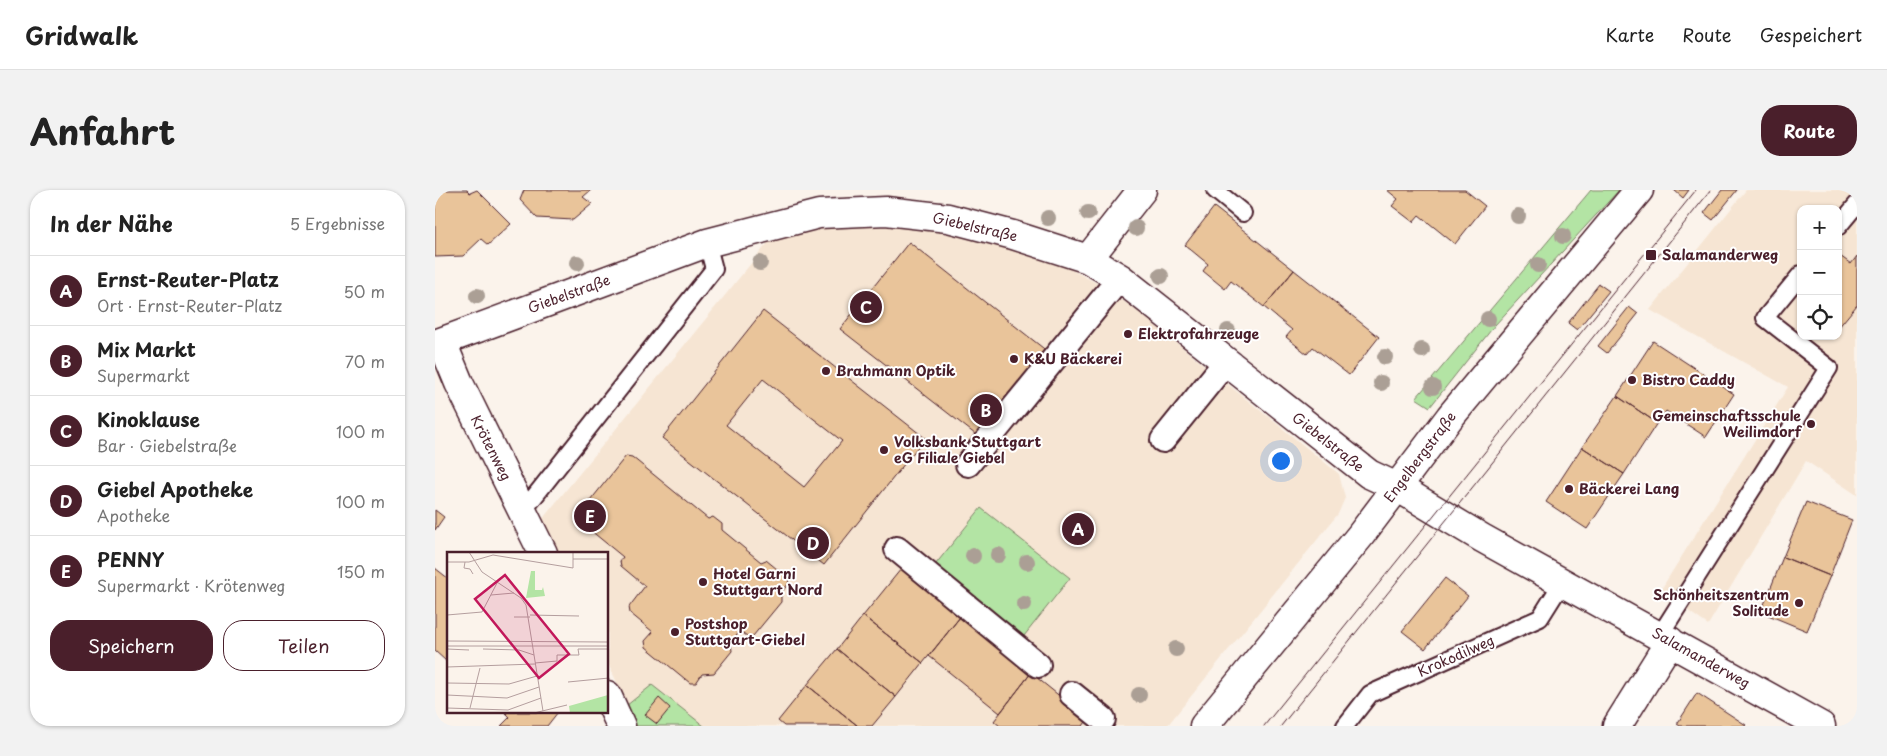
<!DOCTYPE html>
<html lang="de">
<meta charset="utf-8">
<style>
:root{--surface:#fff;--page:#f2f2f2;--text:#222;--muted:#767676;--line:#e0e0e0;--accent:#4a1f2b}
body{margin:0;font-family:"Playpen Sans",sans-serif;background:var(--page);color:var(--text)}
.controls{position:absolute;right:15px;top:15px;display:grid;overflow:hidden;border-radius:10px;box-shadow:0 1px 4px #0004}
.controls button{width:45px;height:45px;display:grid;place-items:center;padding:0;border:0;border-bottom:1px solid var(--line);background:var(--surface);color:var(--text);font:25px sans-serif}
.you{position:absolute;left:845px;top:270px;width:18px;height:18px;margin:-12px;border:4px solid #fff;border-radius:50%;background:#1a73e8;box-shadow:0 0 0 8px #1a73e833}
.badge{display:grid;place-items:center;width:32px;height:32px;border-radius:50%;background:var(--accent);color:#fff;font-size:16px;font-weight:700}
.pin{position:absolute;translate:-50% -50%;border:2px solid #fff;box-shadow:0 1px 5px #0006}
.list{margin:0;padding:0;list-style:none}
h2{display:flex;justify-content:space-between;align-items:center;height:65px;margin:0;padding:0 20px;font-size:21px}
h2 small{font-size:16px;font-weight:400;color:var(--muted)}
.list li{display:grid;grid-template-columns:32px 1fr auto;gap:15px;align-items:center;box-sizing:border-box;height:70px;padding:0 20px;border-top:1px solid var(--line)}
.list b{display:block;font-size:19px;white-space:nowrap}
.list p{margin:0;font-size:16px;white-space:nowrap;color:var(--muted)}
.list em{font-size:16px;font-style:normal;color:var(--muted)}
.actions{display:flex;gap:10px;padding:15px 20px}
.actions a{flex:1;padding:11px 0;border:1px solid var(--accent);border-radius:20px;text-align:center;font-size:18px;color:var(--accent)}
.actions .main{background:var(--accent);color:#fff}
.icon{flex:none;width:28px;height:28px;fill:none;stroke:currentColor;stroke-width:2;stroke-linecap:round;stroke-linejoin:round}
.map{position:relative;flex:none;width:1422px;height:536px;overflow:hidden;border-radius:20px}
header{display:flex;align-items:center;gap:30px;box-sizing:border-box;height:70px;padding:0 25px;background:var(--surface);border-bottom:1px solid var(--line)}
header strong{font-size:24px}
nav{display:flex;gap:28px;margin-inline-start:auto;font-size:18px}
.intro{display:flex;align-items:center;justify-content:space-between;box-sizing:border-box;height:120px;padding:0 30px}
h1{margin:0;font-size:35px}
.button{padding:12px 22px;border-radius:20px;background:var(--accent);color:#fff;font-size:18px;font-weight:700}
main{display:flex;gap:30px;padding:0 30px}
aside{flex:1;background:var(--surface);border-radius:20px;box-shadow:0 1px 4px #0004}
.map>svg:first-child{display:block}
</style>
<header>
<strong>Gridwalk</strong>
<nav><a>Karte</a><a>Route</a><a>Gespeichert</a></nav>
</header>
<div class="intro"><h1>Anfahrt</h1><a class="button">Route</a></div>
<main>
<aside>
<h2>In der Nähe<small>5 Ergebnisse</small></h2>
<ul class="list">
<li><span class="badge">A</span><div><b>Ernst-Reuter-Platz</b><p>Ort · Ernst-Reuter-Platz</p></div><em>50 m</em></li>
<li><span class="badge">B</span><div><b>Mix Markt</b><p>Supermarkt</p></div><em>70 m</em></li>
<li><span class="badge">C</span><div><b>Kinoklause</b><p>Bar · Giebelstraße</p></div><em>100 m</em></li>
<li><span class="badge">D</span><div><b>Giebel Apotheke</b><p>Apotheke</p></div><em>100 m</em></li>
<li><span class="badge">E</span><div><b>PENNY</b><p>Supermarkt · Krötenweg</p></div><em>150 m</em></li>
</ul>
<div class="actions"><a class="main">Speichern</a><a>Teilen</a></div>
</aside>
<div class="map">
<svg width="1422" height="536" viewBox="0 0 1422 536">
<rect width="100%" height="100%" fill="#fbf3eb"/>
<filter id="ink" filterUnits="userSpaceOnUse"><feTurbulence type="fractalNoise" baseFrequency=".02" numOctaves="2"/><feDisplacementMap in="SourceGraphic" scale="10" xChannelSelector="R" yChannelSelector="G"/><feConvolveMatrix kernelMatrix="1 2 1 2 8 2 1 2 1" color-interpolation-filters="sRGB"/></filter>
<g filter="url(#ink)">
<path fill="#f6e5d3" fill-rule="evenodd" d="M1311 0H1422V305L1371 271 1273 435 1225 401 1353 197 1215 120ZM1366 19H1403V146H1366Z
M449 35 502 40 567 52 622 72 665 95 697 117 904 284 910 308 903 324 732 536H202L173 473 172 363H120L105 332 336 49 403 36Z"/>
<path fill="#b3e4a4" stroke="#7e8268" d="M1156 0H1184L1060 135 995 217 981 208Z
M546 318 635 388 589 446 500 375Z
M217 495 269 536H184L181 524Z"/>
<path fill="#e9c49a" stroke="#4a1f2b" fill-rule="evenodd" d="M0 0H32L35 3 42 0 76 34 53 55 46 49 28 66 0 67Z
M89 0H156L148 7 157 14 138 30 102 28 85 10Z
M952 0H1030L1050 16 1020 54 984 25 978 32 957 16 963 9Z
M1239 0H1254L1248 8Z
M1287 0H1302L1278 30 1269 23Z
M779 17 859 80 829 117 796 91 790 99 768 81 773 74 750 55Z
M474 52 613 162 545 248 405 139Z
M1405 66 1416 74 1422 66V115L1403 138V69Z
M859 80 944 147 914 185 878 157 872 164 851 147 857 140 829 117Z
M1164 94 1174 101 1142 140 1133 133Z
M1194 117 1203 124 1172 163 1163 156Z
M328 121 490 248 389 375 227 248ZM328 189 407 251 369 297 291 235Z
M1218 151 1299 204 1271 247 1231 221 1222 233 1182 206Z
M1182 206 1222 233 1189 284 1147 257Z
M1147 257 1189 284 1152 339 1111 312Z
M191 266 197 267 273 329 278 327 287 334V340L326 372 331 370 353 388 354 393 346 403V412L318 446H312L305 441 296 453 297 461 279 483 267 484 261 493H255L211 457 210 451 218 442 195 423 194 417 210 396 186 376 185 371 188 367 144 331 143 326Z
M1371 312 1417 330 1395 386 1348 367Z
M0 320 9 327 0 340Z
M1348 367 1395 386 1372 441 1326 422Z
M0 378 14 389V468L11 471 0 461Z
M466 379 525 427 488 473 428 426Z
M1010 388 1033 406 990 459 967 441Z
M428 426 488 473 461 507 402 459Z
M525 427 596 483 565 523 494 466Z
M402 459 461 507 437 536H423L372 495Z
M596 483 653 529 648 536H565L559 531Z
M372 495 423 536H349L343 531Z
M1262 503 1311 535 1310 536H1245L1242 534Z
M224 508 235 518 222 534 210 525Z
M70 522H123L112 536H66L75 527Z"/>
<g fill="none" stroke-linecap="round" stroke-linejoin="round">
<defs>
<path id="service" d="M780 0 808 23
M1403 37 1422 14
M88 321 279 79 272 53
M1225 445 1394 178 1330 128 1366 84
M910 536 935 504 1105 428 1127 393"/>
<path id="pedestrian" d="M728 250 790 173
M533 274 685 88
M462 359 603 475
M637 504 668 529"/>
<path id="minor" d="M653 69 707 0
M7 152 24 193 108 363
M0 154 272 53 384 24 451 21 513 28 578 45 653 69 685 88 934 284 962 297 1047 348 1386 536
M172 505 186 536
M1182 536 1235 451"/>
<path id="secondary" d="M769 536 925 346 1015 227 1204 0"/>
</defs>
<use href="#service" stroke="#4a1f2b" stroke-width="20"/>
<use href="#pedestrian" stroke="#4a1f2b" stroke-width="28"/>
<use href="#minor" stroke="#4a1f2b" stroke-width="31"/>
<use href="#secondary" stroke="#4a1f2b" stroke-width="31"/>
<use href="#service" stroke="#fff" stroke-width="16"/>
<use href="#pedestrian" stroke="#fff" stroke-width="24"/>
<use href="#minor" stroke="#fff" stroke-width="28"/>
<use href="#secondary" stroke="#fff" stroke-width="28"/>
<path stroke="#4a1f2b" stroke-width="1" d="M829 536 1261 0
M846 536 1276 0"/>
</g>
<g fill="#ab9f95">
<circle cx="653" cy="23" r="8"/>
<circle cx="1083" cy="26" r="8"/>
<circle cx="613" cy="28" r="8"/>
<circle cx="701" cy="38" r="8"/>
<circle cx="1128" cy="46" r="8"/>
<circle cx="142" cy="73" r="8"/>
<circle cx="325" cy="73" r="8"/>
<circle cx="1103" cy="75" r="8"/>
<circle cx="726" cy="86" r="8"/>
<circle cx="42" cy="106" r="8"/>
<circle cx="1053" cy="129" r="8"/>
<circle cx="793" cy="141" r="8"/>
<circle cx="987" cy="160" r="8"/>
<circle cx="950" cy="167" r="8"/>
<circle cx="946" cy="193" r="8"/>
<circle cx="998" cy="197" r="8"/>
<circle cx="563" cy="365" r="8"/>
<circle cx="538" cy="366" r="8"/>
<circle cx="592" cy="372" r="8"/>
<circle cx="589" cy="414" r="8"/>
<circle cx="741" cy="459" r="8"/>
<circle cx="704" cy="505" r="8"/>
</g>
</g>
<g fill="#4a1f2b" stroke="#fff" stroke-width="2">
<rect x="1210" y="59" width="12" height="12" rx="2.5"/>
<circle cx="693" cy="144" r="5"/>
<circle cx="579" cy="169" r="5"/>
<circle cx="391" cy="181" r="5"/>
<circle cx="1197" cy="190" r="5"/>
<circle cx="1376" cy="234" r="5"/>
<circle cx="449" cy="260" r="5"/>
<circle cx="1134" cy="299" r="5"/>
<circle cx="268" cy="392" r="5"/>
<circle cx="1364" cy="413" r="5"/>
<circle cx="240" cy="442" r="5"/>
</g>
<g text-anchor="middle" stroke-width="4" stroke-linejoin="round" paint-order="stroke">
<g font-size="14" fill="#4a1f2b" stroke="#fff">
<text transform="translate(540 37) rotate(13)" y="5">Giebelstraße</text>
<text transform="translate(134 104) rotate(-20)" y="5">Giebelstraße</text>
<text transform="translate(893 252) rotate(38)" y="5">Giebelstraße</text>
<text transform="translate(56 258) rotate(63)" y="5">Krötenweg</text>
<text transform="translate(985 267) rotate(-53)" y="5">Engelbergstraße</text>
<text transform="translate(1021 466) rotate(-24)" y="5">Krokodilweg</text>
<text transform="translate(1266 468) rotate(29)" y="5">Salamanderweg</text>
</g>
<g font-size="14" font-weight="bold" fill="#4a1f2b" stroke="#fff" text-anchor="start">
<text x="1227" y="70">Salamanderweg</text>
<text x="703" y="149">Elektrofahrzeuge</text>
<text x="589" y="174">K&amp;U Bäckerei</text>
<text x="401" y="186">Brahmann Optik</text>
<text x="1207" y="195">Bistro Caddy</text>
<text x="1366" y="231" text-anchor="end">Gemeinschaftsschule<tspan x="1366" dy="16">Weilimdorf</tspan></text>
<text x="459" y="257">Volksbank Stuttgart<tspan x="459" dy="16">eG Filiale Giebel</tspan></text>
<text x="1144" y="304">Bäckerei Lang</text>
<text x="278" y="389">Hotel Garni<tspan x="278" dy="16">Stuttgart Nord</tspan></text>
<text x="1354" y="410" text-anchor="end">Schönheitszentrum<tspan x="1354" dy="16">Solitude</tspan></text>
<text x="250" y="439">Postshop<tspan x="250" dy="16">Stuttgart-Giebel</tspan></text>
</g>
</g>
<g transform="translate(12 362)">
<rect width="161" height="161" fill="#fbf3eb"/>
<path d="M84 19H88V38H95L96 35 98 44 79 46ZM161 143V161H123L122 154Z" fill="#b3e4a4"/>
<path fill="none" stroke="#b49e9e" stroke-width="1" d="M22 0 35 20 74 46 79 53 96 159M126 7H162M0 10H22L46 3 126 16V0M18 10 17 16 23 17 26 22M44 43 67 41M0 63 35 60 50 31M83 63 132 64M67 65H83M0 89 162 90M0 94H162M0 97 22 98M36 97 72 98 87 103M88 111 110 109V103H132L131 97H162M0 115 88 112M121 130 162 126M0 131 62 132 90 124M0 143 60 146 92 135M0 156 61 158 94 146M23 156 33 116M87 161 120 153"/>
<path fill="#c2185b" fill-opacity="0.15" stroke="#c2185b" stroke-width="2.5" d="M58 23 122 102 92 126 28 47Z"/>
<rect width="161" height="161" fill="none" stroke="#4a1f2b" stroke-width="2.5"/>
</g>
</svg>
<div class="controls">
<button>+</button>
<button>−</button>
<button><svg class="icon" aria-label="locate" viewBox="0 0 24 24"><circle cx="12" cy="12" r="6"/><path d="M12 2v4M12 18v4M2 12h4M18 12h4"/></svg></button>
</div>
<div class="you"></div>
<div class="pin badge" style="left:643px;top:339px">A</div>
<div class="pin badge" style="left:551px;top:220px">B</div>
<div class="pin badge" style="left:431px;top:117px">C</div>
<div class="pin badge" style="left:378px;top:353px">D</div>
<div class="pin badge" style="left:155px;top:326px">E</div>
</div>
</main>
